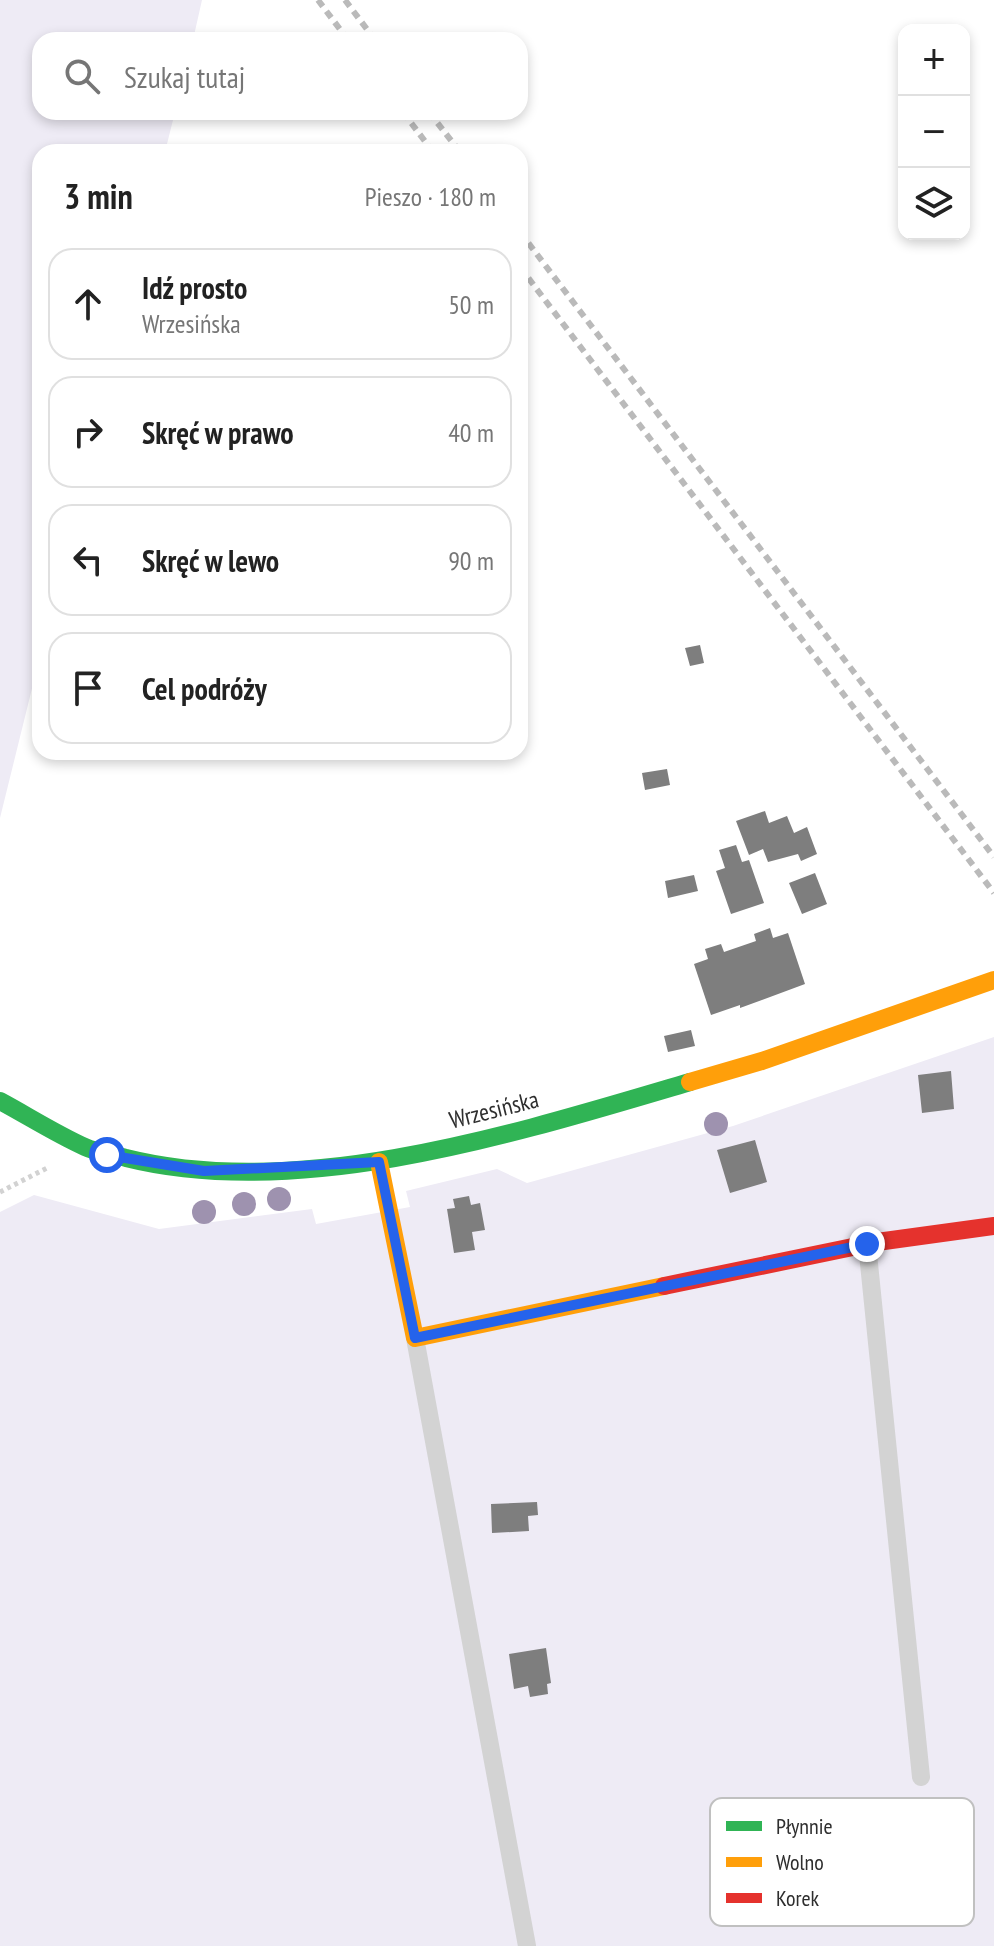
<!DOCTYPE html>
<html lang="pl">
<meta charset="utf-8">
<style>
:root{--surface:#fff;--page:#f6f6f6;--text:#222;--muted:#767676;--line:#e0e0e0}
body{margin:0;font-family:"PT Sans Narrow",sans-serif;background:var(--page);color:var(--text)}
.controls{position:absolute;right:24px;top:24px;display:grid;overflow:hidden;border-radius:16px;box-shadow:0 4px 12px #0003}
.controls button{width:72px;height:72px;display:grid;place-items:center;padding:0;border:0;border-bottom:2px solid var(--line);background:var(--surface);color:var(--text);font:40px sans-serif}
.stop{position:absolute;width:24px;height:24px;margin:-18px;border:6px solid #2563eb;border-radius:50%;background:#fff}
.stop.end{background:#2563eb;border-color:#fff;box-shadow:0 2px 8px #0008}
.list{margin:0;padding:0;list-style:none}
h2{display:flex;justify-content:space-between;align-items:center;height:104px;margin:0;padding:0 32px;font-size:34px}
h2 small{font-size:26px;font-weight:400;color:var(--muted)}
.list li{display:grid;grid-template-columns:52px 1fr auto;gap:24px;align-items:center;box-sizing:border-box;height:112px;margin:0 16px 16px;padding:0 16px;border:2px solid var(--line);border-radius:24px}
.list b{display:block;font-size:30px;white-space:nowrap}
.list p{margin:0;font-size:26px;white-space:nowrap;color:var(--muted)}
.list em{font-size:26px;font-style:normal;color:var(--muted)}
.icon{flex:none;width:44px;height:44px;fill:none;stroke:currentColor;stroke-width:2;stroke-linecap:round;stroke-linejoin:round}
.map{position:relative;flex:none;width:994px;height:1946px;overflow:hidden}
.search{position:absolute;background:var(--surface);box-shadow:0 4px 12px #0003;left:32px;top:32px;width:496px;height:88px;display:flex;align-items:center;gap:20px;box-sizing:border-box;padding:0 28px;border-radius:24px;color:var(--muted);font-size:30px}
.panel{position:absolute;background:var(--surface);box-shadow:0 4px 12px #0003;left:32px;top:144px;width:496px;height:616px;border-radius:24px}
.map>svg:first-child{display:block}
</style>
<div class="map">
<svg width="994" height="1946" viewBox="0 0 994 1946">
<rect width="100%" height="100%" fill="#fff"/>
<path fill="#eeebf5" d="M0 0H202L193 40H40V112H175L165 152H40V656L0 818Z
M994 1037V1946H0V1212L34 1195 159 1229 312 1209 316 1224 410 1207 406 1191 497 1169 527 1183 733 1126Z"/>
<path fill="#7e7e7e" d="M700 645 704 663 690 666 685 648Z
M667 769 670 785 645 790 642 773Z
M765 811 769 823 787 816 794 833 807 827 817 854 801 861 798 854 768 862 763 849 749 855 736 821Z
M736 845 742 862 749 860 764 903 731 914 716 871 725 868 719 850Z
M815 873 827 904 802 914 789 883Z
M694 875 698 891 668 898 665 881Z
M770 928 773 938 788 933 805 984 740 1008V1005L711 1015 694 964 708 959 705 949 721 944 724 952 756 941 754 934Z
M691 1030 695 1046 668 1052 664 1036Z
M951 1071 954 1109 922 1113 918 1075Z
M755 1140 767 1182 730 1193 717 1150Z
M469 1196 471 1205 480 1203 485 1230 472 1232 475 1250 454 1253 447 1209 455 1208 453 1199Z
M537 1502 538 1515 528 1516 529 1531 492 1533 491 1504Z
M546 1648 551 1683 547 1684 548 1694 530 1697 528 1686 514 1689 509 1654Z"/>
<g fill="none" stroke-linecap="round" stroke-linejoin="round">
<path stroke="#d2d2d2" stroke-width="5" stroke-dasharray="4 4" stroke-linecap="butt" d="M0 1192 47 1168"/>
<path stroke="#d3d3d3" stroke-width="18" d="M867 1244 921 1777
M415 1338 527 1946"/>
<path stroke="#30b455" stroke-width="18" d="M0 1101C28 1116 56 1134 85 1147 98 1153 113 1154 126 1158 302 1202 520 1132 690 1082"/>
<path stroke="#ff9f0a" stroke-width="18" d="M690 1082 762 1061 994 980
M379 1162 415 1338 664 1286"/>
<path stroke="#e5322d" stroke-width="18" d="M664 1286 877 1242 994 1226"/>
<path stroke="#bababa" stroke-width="6" stroke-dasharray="8 6" stroke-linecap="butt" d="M318 0 348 40
M345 0 375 40
M403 112 433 152
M429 112 460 152
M520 232 994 857
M520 267 994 893"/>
</g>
<g fill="#9e92af">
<circle cx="716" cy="1124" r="12"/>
<circle cx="279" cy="1199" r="12"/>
<circle cx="244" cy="1204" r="12"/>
<circle cx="204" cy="1212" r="12"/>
</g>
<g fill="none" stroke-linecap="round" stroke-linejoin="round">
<path stroke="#2563eb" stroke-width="10" d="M107 1155 204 1171 379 1162 415 1338 867 1244"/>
</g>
<g text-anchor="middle" stroke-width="8" stroke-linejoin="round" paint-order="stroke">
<g font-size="24" fill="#2e2e2e" stroke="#fff">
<text transform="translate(494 1110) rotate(-14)" y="8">Wrzesińska</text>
</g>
</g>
<rect x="710" y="1798" width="264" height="128" rx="12" fill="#fff" stroke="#c0c0c0" stroke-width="2"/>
<rect x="726" y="1821" width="36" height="10" fill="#30b455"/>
<rect x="726" y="1857" width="36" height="10" fill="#ff9f0a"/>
<rect x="726" y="1893" width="36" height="10" fill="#e5322d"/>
<g font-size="22" fill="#2e2e2e">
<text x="776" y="1834">Płynnie</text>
<text x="776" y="1870">Wolno</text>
<text x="776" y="1906">Korek</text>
</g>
</svg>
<div class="controls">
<button>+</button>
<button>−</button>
<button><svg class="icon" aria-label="layers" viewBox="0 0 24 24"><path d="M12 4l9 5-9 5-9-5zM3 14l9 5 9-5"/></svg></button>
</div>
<div class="stop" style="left:107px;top:1155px"></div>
<div class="stop end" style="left:867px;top:1244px"></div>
<div class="search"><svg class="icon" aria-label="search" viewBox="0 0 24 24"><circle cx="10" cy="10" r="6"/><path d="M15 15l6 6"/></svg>Szukaj tutaj</div>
<section class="panel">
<h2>3 min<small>Pieszo · 180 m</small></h2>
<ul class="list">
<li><svg class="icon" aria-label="ahead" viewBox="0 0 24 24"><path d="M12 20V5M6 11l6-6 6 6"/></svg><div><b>Idź prosto</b><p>Wrzesińska</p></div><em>50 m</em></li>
<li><svg class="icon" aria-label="right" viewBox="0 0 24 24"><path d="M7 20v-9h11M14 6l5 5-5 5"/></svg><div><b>Skręć w prawo</b></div><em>40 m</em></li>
<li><svg class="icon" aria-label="left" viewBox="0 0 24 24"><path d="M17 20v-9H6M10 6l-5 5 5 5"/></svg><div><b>Skręć w lewo</b></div><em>90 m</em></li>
<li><svg class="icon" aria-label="arrive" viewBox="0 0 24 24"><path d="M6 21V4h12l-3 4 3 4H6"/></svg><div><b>Cel podróży</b></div></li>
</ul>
</section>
</div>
